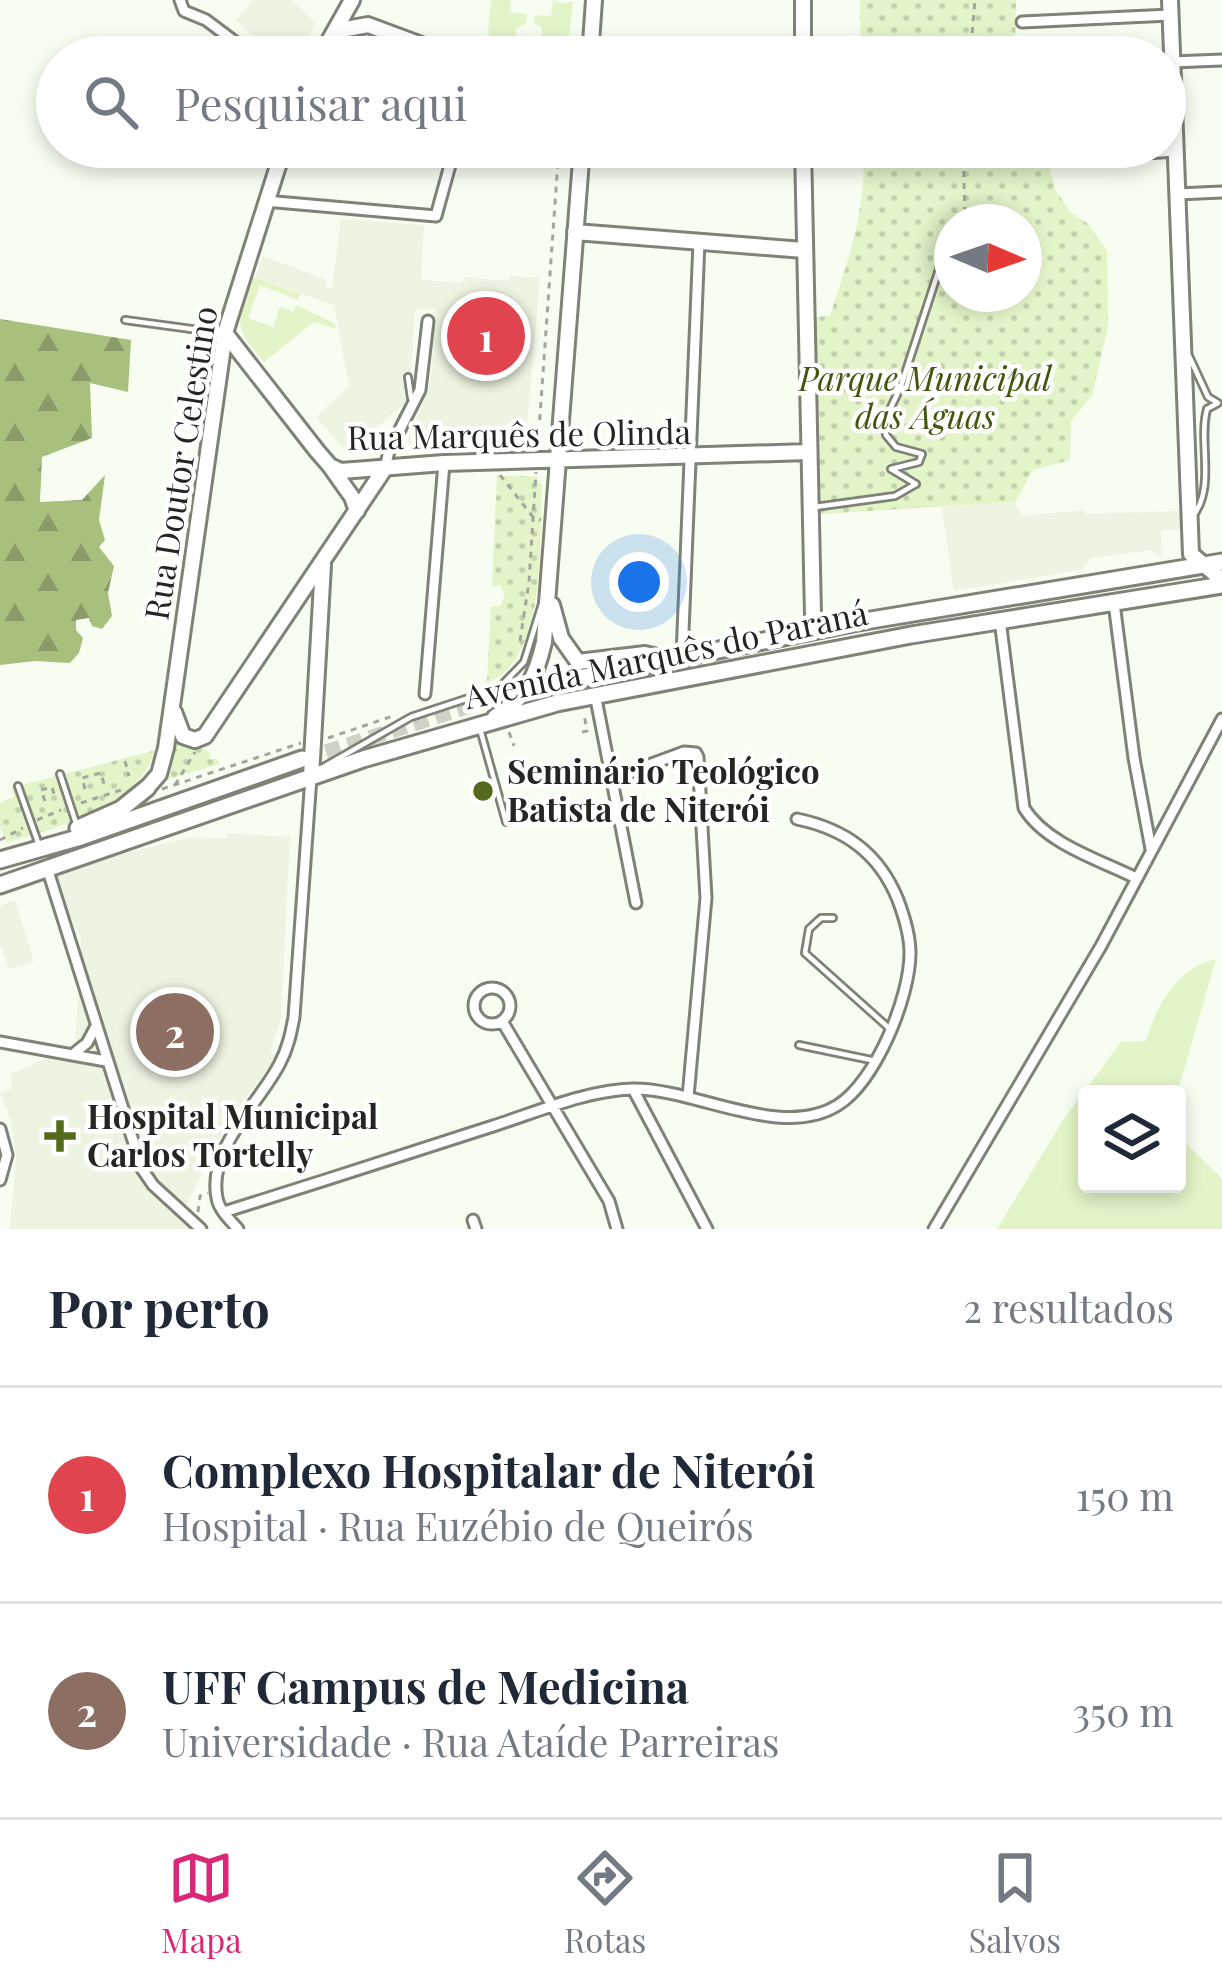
<!DOCTYPE html>
<html lang="pt">
<meta charset="utf-8">
<style>
:root{--surface:#fff;--page:#f6f6f7;--text:#1f2937;--muted:#747a83;--line:#e0e1e3;--accent:#db2777}
body{margin:0;font-family:"Playfair Display",serif;background:var(--page);color:var(--text)}
.controls{position:absolute;right:36px;bottom:36px;display:grid;overflow:hidden;border-radius:12px;box-shadow:0 6px 18px #0003}
.controls button{width:108px;height:108px;display:grid;place-items:center;padding:0;border:0;border-bottom:3px solid var(--line);background:var(--surface);color:var(--text);font:60px sans-serif}
.compass{position:absolute;left:934px;top:204px;width:108px;height:108px;border-radius:50%;background:var(--surface);box-shadow:0 6px 18px #0003;rotate:92deg}
.you{position:absolute;left:639px;top:582px;width:42px;height:42px;margin:-30px;border:9px solid #fff;border-radius:50%;background:#1a73e8;box-shadow:0 0 0 18px #1a73e833}
.badge{display:grid;place-items:center;width:78px;height:78px;border-radius:50%;background:var(--accent);color:#fff;font-size:39px;font-weight:700}
.pin{position:absolute;translate:-50% -50%;border:6px solid #fff;box-shadow:0 3px 12px #0006}
.list{margin:0;padding:0;list-style:none}
h2{display:flex;justify-content:space-between;align-items:center;height:156px;margin:0;padding:0 48px;font-size:51px}
h2 small{font-size:39px;font-weight:400;color:var(--muted)}
.list li{display:grid;grid-template-columns:78px 1fr auto;gap:36px;align-items:center;box-sizing:border-box;height:216px;padding:0 48px;border-top:3px solid var(--line)}
.list b{display:block;font-size:45px;white-space:nowrap}
.list p{margin:0;font-size:39px;white-space:nowrap;color:var(--muted)}
.list em{font-size:39px;font-style:normal;color:var(--muted)}
.icon{flex:none;width:66px;height:66px;fill:none;stroke:currentColor;stroke-width:2;stroke-linecap:round;stroke-linejoin:round}
.map{position:relative;flex:none;width:1222px;height:1229px;overflow:hidden}
.search{position:absolute;background:var(--surface);box-shadow:0 6px 18px #0003;left:36px;right:36px;top:36px;height:132px;display:flex;align-items:center;gap:30px;box-sizing:border-box;padding:0 42px;border-radius:66px;color:var(--muted);font-size:45px}
.sheet{height:588px;background:var(--surface)}
nav{display:flex;justify-content:space-around;align-items:center;box-sizing:border-box;height:168px;border-top:3px solid var(--line);background:var(--surface);font-size:33px;color:var(--muted)}
nav a{display:grid;justify-items:center;gap:6px}
nav .on{color:var(--accent)}
.map>svg:first-child{display:block}
</style>
<div class="map">
<svg width="1222" height="1229" viewBox="0 0 1222 1229">
<defs>
<pattern id="forest-firs" width="22" height="20" patternUnits="userSpaceOnUse" patternTransform="scale(3)"><rect width="22" height="20" fill="#a8c07e"/><path d="M5 1l3.5 6h-7zM16 11l3.5 6h-7z" fill="#899c67"/></pattern>
<pattern id="park-dots" width="8" height="8" patternUnits="userSpaceOnUse" patternTransform="scale(3)"><rect width="8" height="8" fill="#e3f4c8"/><path d="M2 2h.1M6 6h.1" fill="none" stroke="#c3d1ac" stroke-width="1.8" stroke-linecap="round"/></pattern>
</defs>
<rect width="100%" height="100%" fill="#f8fdf1"/>
<path fill="#edf4e1" d="M252 0H291L316 23 296 57H281L236 21Z
M341 219 424 225 421 280 462 283 463 277 509 281 510 276 540 278 525 448 413 452 409 449 408 439 430 386 436 309H415L411 373 406 374 404 404 347 453 319 420 317 416 349 386 334 305 256 278 262 256 327 280 326 287 332 288Z
M1015 502 1022 516 1084 510 1085 514 1181 511 1182 530H1161L1162 558 1151 550 1091 558 1081 570 954 591 942 507Z
M228 833 290 837 281 1018 270 1051 276 1057 226 1124 183 1212 194 1229H10L16 1157 11 1121 0 1093 11 1089V1074L75 1046 81 938 48 871 192 837 226 839Z
M15 900 34 962 9 969 0 944V906Z"/>
<path fill="#e3f4c8" d="M491 0H511L510 12 527 14 526 23 515 30 518 38 524 40 523 50C480 48 488 38 491 0Z
M553 0 562 4 573 1 568 44 558 52 532 51 533 41 543 34 541 26 534 24 535 15 551 16Z
M250 276 300 294 298 300 260 285 248 318 273 327 280 307 293 312 296 305 334 323 336 329 314 322 264 362C233 328 236 318 250 276Z
M1216 959 1177 1094H1087V1184H1177V1134L1222 1179V1229H997L1063 1120 1121 1042 1146 1041C1157 1004 1177 968 1216 959Z"/>
<path fill="url(#forest-firs)" d="M0 319 131 340 128 392 90 383 92 438 42 457 40 502 82 500 105 475 99 520 105 540 99 547 114 566 108 593 112 616 102 629 92 626 89 618 76 620V630L83 638 79 653 70 663 35 661 0 665Z"/>
<path fill="url(#park-dots)" fill-rule="evenodd" d="M860 0H1016L1015 57H861Z
M863 147H1043L1056 191 1071 213 1087 223 1107 250 1108 326 1092 396 1071 421 1070 460 1033 470 1015 502 821 514 815 317 830 316C848 260 868 206 863 147ZM952 222H1024V294H952Z
M497 476H536L542 485C539 539 548 660 487 683L491 606H500L505 597 501 586H492Z
M174 735 186 746H198L210 753 209 759H218L220 764 165 780Z
M156 750C135 809 61 826 6 843L0 826V803L14 797 11 788Z"/>
<g fill="none" stroke-linecap="round" stroke-linejoin="round">
<path stroke="#ced2c7" stroke-width="15" stroke-dasharray="15 8" stroke-linecap="butt" d="M304 759 495 698 559 682"/>
<defs>
<path id="lane" d="M125 320 221 333
M1189 356 1208 397 1218 403 1207 409C1198 443 1216 486 1193 516
M408 377 411 398
M815 507 895 496 916 484 891 469 919 462 922 454 896 447 886 435 885 420 901 386 944 254
M480 729 506 822
M325 766 411 717 499 688 524 662 542 604
M60 774 76 823
M18 786 39 845
M833 918H821L809 929 805 953 890 1029
M799 1045 876 1061"/>
<path id="street" d="M180 0 184 11 206 20 255 57
M1022 22 1170 15
M1172 62 1222 60
M1059 159 1175 151
M1177 194 1222 192
M265 201 436 216 455 147
M385 468 389 451 420 390 428 321
M1114 603 1134 758 1151 849
M1000 620 1024 808C1046 844 1100 860 1136 878
M682 656 699 242
M425 694 444 463
M595 694 636 903
M611 779 684 752 696 753 698 757 706 898 688 1097
M48 871 142 1169 153 1185 201 1229
M474 1006a18 18 0 1 1 36 0a18 18 0 1 1-36 0Z
M502 1021 609 1201 617 1229
M0 1042 106 1061
M72 1055 87 1043 95 1028
M633 1089 707 1229
M0 1129 7 1155 0 1180
M224 1212C314 1184 403 1155 493 1126 537 1112 587 1090 633 1089 695 1088 781 1141 838 1105 876 1081 910 997 910 953 910 935 904 916 898 900 879 853 845 829 797 819
M473 1220 476 1229
M238 1229C230 1220 219 1210 217 1198 207 1148 260 1103 280 1063 288 1048 291 1033 294 1017L311 777
M934 1229 1101 946 1222 719"/>
<path id="secondary" d="M803 0V57
M1170 0 1191 554 1222 580
M335 31 368 25 454 57
M320 57 352 0
M590 57 594 0
M803 147 813 615 817 630
M575 232 804 250
M225 333 317 451 330 466 341 471 444 463 808 452
M330 466 352 497 357 511
M552 605 561 638 578 662 645 654 666 659
M174 712 183 736 195 740 205 736 385 468
M495 717C526 698 536 677 544 642L582 147
M311 777 323 565
M147 788 159 774 166 748 225 333 284 147"/>
<path id="primary" d="M559 682 853 623 1222 562
M78 828 121 809 147 788
M0 860 81 837 302 759
M0 885 363 759 557 703 911 635 1222 585"/>
</defs>
<use href="#lane" stroke="#7e8277" stroke-width="10"/>
<use href="#street" stroke="#7e8277" stroke-width="15"/>
<use href="#secondary" stroke="#7e8277" stroke-width="20"/>
<use href="#primary" stroke="#7e8277" stroke-width="21"/>
<path stroke="#a2a69d" stroke-width="3" stroke-dasharray="6 6" stroke-linecap="butt" d="M468 57 475 41
M970 57 975 0
M963 147 965 215
M538 444 559 147
M500 475 533 517 541 520
M520 641 529 582 536 472
M509 732 514 746
M582 732 587 731 584 714
M328 738 393 716
M125 761 129 776
M175 785 195 752
M85 789 82 778 101 773 104 784
M162 789 301 743
M45 801 41 790 52 787 55 798
M81 803 124 789
M37 820 61 810
M0 840 23 828
M198 1212 200 1196 208 1193"/>
<use href="#lane" stroke="#fff" stroke-width="4.5"/>
<use href="#street" stroke="#fff" stroke-width="9"/>
<use href="#secondary" stroke="#fff" stroke-width="14"/>
<use href="#primary" stroke="#fff" stroke-width="15"/>
</g>
<g fill="#536a1a" stroke="#fff" stroke-width="4.5">
<circle cx="483" cy="791" r="12"/>
<path d="M54 1118h12v12h12v12h-12v12h-12v-12h-12v-12h12z"/>
</g>
<g text-anchor="middle" stroke-width="9" stroke-linejoin="round" paint-order="stroke">
<g font-size="33" font-style="italic" fill="#42560c" stroke="#fff">
<text x="925" y="391">Parque Municipal<tspan x="925" dy="38">das Águas</tspan></text>
</g>
<g font-size="33" fill="#242621" stroke="#fff">
<text transform="translate(519 435) rotate(-1)" y="12">Rua Marquês de Olinda</text>
<text transform="translate(181 463) rotate(-81)" y="12">Rua Doutor Celestino</text>
<text transform="translate(666 655) rotate(-12)" y="12">Avenida Marquês do Paraná</text>
</g>
<g font-size="33" font-weight="bold" fill="#242621" stroke="#fff" text-anchor="start">
<text x="507" y="784">Seminário Teológico<tspan x="507" dy="38">Batista de Niterói</tspan></text>
<text x="87" y="1129">Hospital Municipal<tspan x="87" dy="38">Carlos Tortelly</tspan></text>
</g>
</g>
</svg>
<div class="controls">
<button><svg class="icon" aria-label="layers" viewBox="0 0 24 24"><path d="M12 4l9 5-9 5-9-5zM3 14l9 5 9-5"/></svg></button>
</div>
<svg class="compass" viewBox="-18 -18 36 36"><path d="M0-13l5 13h-10z" fill="#e53935"/><path d="M0 13l5-13h-10z" fill="#747a83"/></svg>
<div class="you"></div>
<div class="pin badge" style="left:486px;top:336px;background:#e0444e">1</div>
<div class="pin badge" style="left:175px;top:1032px;background:#8d6e63">2</div>
<div class="search"><svg class="icon" aria-label="search" viewBox="0 0 24 24"><circle cx="10" cy="10" r="6"/><path d="M15 15l6 6"/></svg>Pesquisar aqui</div>
</div>
<section class="sheet">
<h2>Por perto<small>2 resultados</small></h2>
<ul class="list">
<li><span class="badge" style="background:#e0444e">1</span><div><b>Complexo Hospitalar de Niterói</b><p>Hospital · Rua Euzébio de Queirós</p></div><em>150 m</em></li>
<li><span class="badge" style="background:#8d6e63">2</span><div><b>UFF Campus de Medicina</b><p>Universidade · Rua Ataíde Parreiras</p></div><em>350 m</em></li>
</ul>
</section>
<nav>
<a class="on"><svg class="icon" aria-label="map" viewBox="0 0 24 24"><path d="M3 6l6-2 6 2 6-2v14l-6 2-6-2-6 2zM9 4v14M15 6v14"/></svg>Mapa</a>
<a><svg class="icon" aria-label="directions" viewBox="0 0 24 24"><path d="M12 3l9 9-9 9-9-9zM9 14v-3h6M13 9l2 2-2 2"/></svg>Rotas</a>
<a><svg class="icon" aria-label="saved" viewBox="0 0 24 24"><path d="M7 4h10v16l-5-4-5 4z"/></svg>Salvos</a>
</nav>
